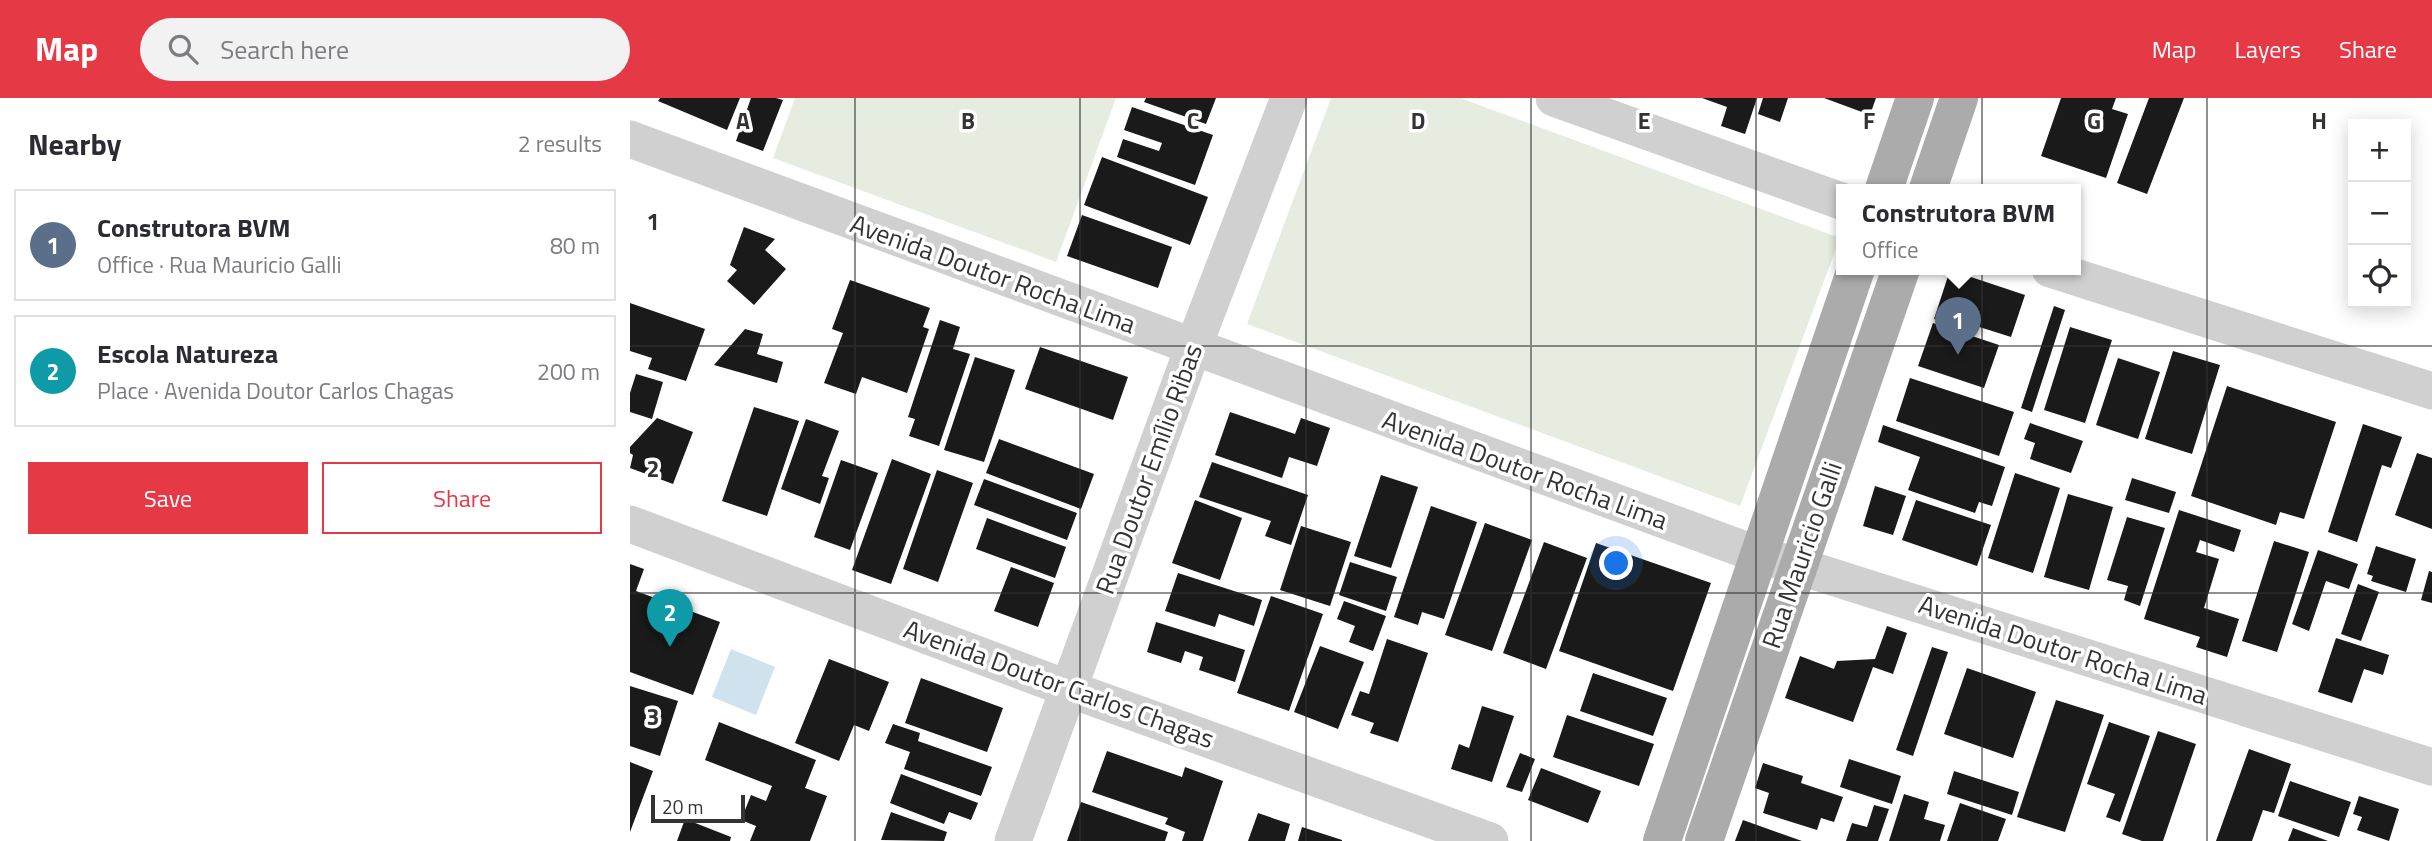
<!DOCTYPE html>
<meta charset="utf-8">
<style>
:root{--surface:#fff;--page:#f2f2f3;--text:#2b2b33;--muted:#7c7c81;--line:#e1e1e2;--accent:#e63946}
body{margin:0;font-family:"Titillium Web",sans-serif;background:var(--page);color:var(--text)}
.controls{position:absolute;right:21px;top:21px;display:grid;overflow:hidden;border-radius:0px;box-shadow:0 4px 18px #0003}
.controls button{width:63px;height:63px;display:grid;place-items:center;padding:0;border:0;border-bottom:2px solid var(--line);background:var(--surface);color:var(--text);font:35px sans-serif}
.scale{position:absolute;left:21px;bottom:18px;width:94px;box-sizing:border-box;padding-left:7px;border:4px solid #333;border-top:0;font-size:19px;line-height:24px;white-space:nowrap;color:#333;-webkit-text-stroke:5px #fff;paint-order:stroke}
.you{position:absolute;left:987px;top:466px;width:24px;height:24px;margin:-18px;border:5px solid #fff;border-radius:50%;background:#1a73e8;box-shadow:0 0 0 10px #1a73e833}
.badge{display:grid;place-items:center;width:46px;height:46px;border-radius:50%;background:var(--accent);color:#fff;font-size:23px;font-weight:700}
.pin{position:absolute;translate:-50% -58px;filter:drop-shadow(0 2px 4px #0008)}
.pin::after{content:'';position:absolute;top:37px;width:24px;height:21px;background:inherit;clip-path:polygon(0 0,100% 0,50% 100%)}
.popup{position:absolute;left:1206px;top:86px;width:245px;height:91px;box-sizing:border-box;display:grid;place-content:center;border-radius:0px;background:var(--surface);filter:drop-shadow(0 2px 5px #0005);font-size:23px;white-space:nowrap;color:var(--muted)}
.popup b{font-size:26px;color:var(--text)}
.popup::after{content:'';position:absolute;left:50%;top:100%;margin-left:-14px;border:14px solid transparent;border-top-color:var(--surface)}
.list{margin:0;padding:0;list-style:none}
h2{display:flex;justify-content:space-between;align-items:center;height:91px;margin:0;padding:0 28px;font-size:30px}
h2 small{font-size:23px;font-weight:400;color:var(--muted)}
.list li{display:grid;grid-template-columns:46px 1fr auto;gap:21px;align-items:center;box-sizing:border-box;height:112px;margin:0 14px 14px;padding:0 14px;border:2px solid var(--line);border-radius:0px}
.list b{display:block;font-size:26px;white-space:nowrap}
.list p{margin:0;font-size:23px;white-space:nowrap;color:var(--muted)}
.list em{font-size:23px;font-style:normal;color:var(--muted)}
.actions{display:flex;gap:14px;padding:21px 28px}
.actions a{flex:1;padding:16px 0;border:2px solid var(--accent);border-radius:0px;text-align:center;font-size:24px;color:var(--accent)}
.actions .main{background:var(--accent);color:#fff}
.icon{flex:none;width:38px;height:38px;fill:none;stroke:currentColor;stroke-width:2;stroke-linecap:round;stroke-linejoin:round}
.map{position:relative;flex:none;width:1802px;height:743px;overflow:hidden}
header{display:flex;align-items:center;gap:42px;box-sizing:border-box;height:98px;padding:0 35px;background:var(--accent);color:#fff}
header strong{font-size:33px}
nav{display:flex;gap:38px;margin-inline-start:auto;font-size:24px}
.search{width:490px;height:63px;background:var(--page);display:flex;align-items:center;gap:18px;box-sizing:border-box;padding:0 24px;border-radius:38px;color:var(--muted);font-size:26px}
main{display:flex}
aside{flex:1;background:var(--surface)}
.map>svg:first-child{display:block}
</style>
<header>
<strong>Map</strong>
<div class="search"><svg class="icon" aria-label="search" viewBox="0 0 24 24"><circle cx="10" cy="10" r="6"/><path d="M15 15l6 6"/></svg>Search here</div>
<nav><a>Map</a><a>Layers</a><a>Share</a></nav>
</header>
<main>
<aside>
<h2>Nearby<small>2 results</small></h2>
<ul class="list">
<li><span class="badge" style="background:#5c6f8a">1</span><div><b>Construtora BVM</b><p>Office · Rua Mauricio Galli</p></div><em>80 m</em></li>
<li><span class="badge" style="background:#0f9aa8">2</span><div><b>Escola Natureza</b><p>Place · Avenida Doutor Carlos Chagas</p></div><em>200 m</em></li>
</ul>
<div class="actions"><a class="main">Save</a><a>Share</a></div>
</aside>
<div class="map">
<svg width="1802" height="743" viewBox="0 0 1802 743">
<rect width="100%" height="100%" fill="#fff"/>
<path fill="#e6ecdf" d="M165 0H486L426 164 143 60Z
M701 0H830L1210 140 1110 408 617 226Z"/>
<path fill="#cfe2ee" d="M101 551 145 569 126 617 82 599Z"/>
<path fill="#1a1a1a" d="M30 0H110L97 32 28 3Z
M121 0H146L153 2 133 53 106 43Z
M516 0H586L576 26 514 4Z
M1072 0H1127L1115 36 1091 28 1097 9Z
M1133 0H1158L1150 24 1128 16Z
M1194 0H1246L1240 17Z
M1431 0H1486L1482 11 1498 16 1476 80 1411 58Z
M1519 0H1554L1517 96 1487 85Z
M502 9 583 37 565 87 487 59 493 41 529 53 532 45 494 32Z
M472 59 578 99 560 147 454 107Z
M452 117 542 149 528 190 437 158Z
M114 129 145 141 135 152 156 171 124 207 97 183 107 172 100 167Z
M1320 172 1395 197 1381 239 1340 226 1338 232 1304 221Z
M220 182 300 210 293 229 299 231 277 295 232 279 226 296 194 285 213 235 202 231Z
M0 205 75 231 56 283 18 271 22 260 0 253Z
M1424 208 1435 212 1402 314 1391 310Z
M310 222 330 229 323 251 340 256 309 348 279 338 285 321 278 319Z
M1303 225 1369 247 1354 290 1288 268Z
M1440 229 1482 242 1455 325 1414 312Z
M115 231 133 236 127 256 153 264 147 285 84 267Z
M410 249 498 279 483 322 395 291Z
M1543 253 1590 267 1562 356 1515 341Z
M345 259 385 272 354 364 314 352Z
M1488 260 1530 274 1508 341 1466 327Z
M6 276 33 284 22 321 0 314V295Z
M1280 280 1384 314 1369 358 1266 323Z
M1597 288 1706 324 1674 421 1650 414 1646 427 1561 398Z
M124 309 169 323 137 418 92 403Z
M600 314 665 336 671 320 700 330 687 368 659 359 652 380 585 357Z
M27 320 63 334 43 386 0 370 3 357 0 355V349Z
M176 321 209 333 192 378 199 380 190 406 151 391Z
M1400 325 1453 343 1441 375 1400 361 1405 345 1394 341Z
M1733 326 1772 339 1761 370 1752 367 1727 444 1698 434Z
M1253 327 1375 369 1362 408 1349 404 1345 415 1278 392 1290 359 1248 344Z
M369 341 464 376 451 411 356 375Z
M1787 355 1802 360V431L1765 417Z
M262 361 301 376 261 486 222 472Z
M211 362 248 375 220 452 184 439Z
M582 364 678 397 661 447 635 438 641 423 569 399Z
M307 372 343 385 308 484 273 471Z
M1385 375 1430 390 1403 475 1358 460Z
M751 377 788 389 761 470 724 458Z
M1502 380 1546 394 1539 415 1495 402Z
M354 381 447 415 437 442 344 407Z
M1245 388 1276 398 1263 437 1233 428Z
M1438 396 1483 409 1459 492 1414 479Z
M565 402 612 420 590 482 542 465Z
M1286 402 1361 427 1347 468 1272 442Z
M801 408 847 424 814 521 792 514 788 527 764 519Z
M1549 412 1611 432 1604 454 1570 442 1566 454 1589 461 1574 510 1609 521 1597 559 1566 549 1570 539 1514 521Z
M1497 419 1535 430 1510 508 1494 502 1498 488 1477 482Z
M357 420 436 449 425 480 346 451Z
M855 425 902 442 862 553 815 537Z
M671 428 721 444 700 508 650 492Z
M1644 443 1679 454 1647 554 1612 543Z
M914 444 957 460 916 571 873 555Z
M966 445 1081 485 1043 593 929 553Z
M1746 448 1786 461 1776 494 1741 483 1743 478 1737 476Z
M1688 452 1728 466 1719 491 1696 483 1679 533 1662 526Z
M720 464 767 479 756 513 709 497Z
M0 466 14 471 6 493 90 524 63 597 0 574Z
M381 469 424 485 408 529 364 513Z
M1799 473 1802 474V505L1791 502Z
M548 475 632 502 624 528 589 516 585 529 535 513Z
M1728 486 1749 494 1731 543 1711 536Z
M641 498 693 516 659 613 607 595Z
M714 503 756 518 743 553 719 544 725 528 707 521Z
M526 524 615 552 605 584 569 572 573 559 555 553 551 565 517 554Z
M1257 528 1277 535 1263 576 1243 569 1223 624 1155 600 1170 558 1204 571 1207 563 1245 561Z
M1706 540 1759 557 1753 577 1734 571 1722 605 1688 594Z
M757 541 798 555 768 644 740 635 744 625 721 617 730 593 739 596Z
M690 548 734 564 708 631 664 614Z
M1302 549 1318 554 1283 658 1266 652Z
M199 561 259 584 239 633 224 627 209 663 165 645Z
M1337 570 1406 594 1383 660 1314 636Z
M963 575 1037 600 1023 638 950 613Z
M291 580 373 610 357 654 275 625Z
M0 588 48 603 30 658 0 648Z
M1426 602 1474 617 1435 734 1387 719Z
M852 608 884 618 862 684 821 671 829 646 839 650Z
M937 617 1024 646 1009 688 923 659Z
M89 624 186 662 175 690 197 698 180 743H120L126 728 111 722 121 697 136 703 142 688 75 662Z
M1479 624 1520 638 1490 724 1476 719 1485 696 1457 686Z
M263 626 290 635 288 643 362 669 351 698 274 671 280 654 255 645Z
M1528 633 1566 646 1533 743H1512L1492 736Z
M1619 651 1661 666 1644 715 1633 712 1622 743H1586Z
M477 653 552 679 555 669 593 683 573 743H552L555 734 535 726 538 720 462 694Z
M890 655 905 661 892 694 876 689Z
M1219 661 1271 678 1262 706 1210 689Z
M0 664 23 673 0 734Z
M1133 665 1173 678 1171 685 1213 699 1204 724 1191 720 1187 732 1133 715 1139 695 1125 690Z
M911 670 971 693 958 725 898 702Z
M1324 673 1389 694 1382 717 1317 696Z
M271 676 348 705 341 722 319 714 314 726 260 705Z
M1660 683 1721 704 1709 739 1648 718Z
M1274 696 1299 704 1294 721 1315 727 1310 743H1259Z
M1729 698 1769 711 1759 743 1727 732 1732 719 1723 716Z
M451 704 538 734 535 743H437Z
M1330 705 1376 721 1368 743H1317Z
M1244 707 1259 711 1248 743H1216L1222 725 1237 729Z
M261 714 317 734 314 743 251 742Z
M628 715 660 726 655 743H618Z
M55 721 101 739 100 743H47Z
M1113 722 1172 743H1105Z
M672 729 712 742V743H668Z
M1663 730 1698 743H1658Z"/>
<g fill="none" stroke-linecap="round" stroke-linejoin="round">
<path stroke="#d0d0d0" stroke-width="37" d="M924 0 1211 103
M0 41 1129 457 1168 468 1802 669
M1420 171 1802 293
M0 426 439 591 860 743
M383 743 563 250 659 0"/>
<path stroke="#ababab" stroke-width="38" d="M1254 91 1285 0
M1298 91 1329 0
M1032 743 1226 171
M1074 743 1271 171"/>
</g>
<path fill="none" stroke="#333" stroke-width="2" stroke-opacity="0.55" d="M225 0V743M450 0V743M676 0V743M901 0V743M1126 0V743M1352 0V743M1577 0V743M0 248H1802M0 495H1802"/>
<g text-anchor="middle" stroke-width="7" stroke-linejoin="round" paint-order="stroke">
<g font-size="26" fill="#333" stroke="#fff">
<text transform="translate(363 176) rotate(20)" y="9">Avenida Doutor Rocha Lima</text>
<text transform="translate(519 371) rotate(-70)" y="9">Rua Doutor Emílio Ribas</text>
<text transform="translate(895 372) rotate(20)" y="9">Avenida Doutor Rocha Lima</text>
<text transform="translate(1172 457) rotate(-71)" y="9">Rua Mauricio Galli</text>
<text transform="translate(1433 552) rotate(18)" y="9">Avenida Doutor Rocha Lima</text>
<text transform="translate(429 586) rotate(20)" y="9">Avenida Doutor Carlos Chagas</text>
</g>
</g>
<g font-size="23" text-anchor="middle" font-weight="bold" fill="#333" stroke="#fff" stroke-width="7" stroke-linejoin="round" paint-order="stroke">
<text x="113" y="31">A</text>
<text x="338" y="31">B</text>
<text x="563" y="31">C</text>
<text x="788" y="31">D</text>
<text x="1014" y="31">E</text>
<text x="1239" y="31">F</text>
<text x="1464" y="31">G</text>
<text x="1689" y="31">H</text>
<text x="23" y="132">1</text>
<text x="23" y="379">2</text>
<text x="23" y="627">3</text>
</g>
</svg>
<div class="controls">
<button>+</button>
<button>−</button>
<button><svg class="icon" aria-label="locate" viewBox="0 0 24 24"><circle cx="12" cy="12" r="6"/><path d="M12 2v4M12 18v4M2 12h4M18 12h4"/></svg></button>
</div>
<div class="scale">20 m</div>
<div class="you"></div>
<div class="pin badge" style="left:1328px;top:257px;background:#5c6f8a">1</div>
<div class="popup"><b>Construtora BVM</b>Office</div>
<div class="pin badge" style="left:40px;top:549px;background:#0f9aa8">2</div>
</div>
</main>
